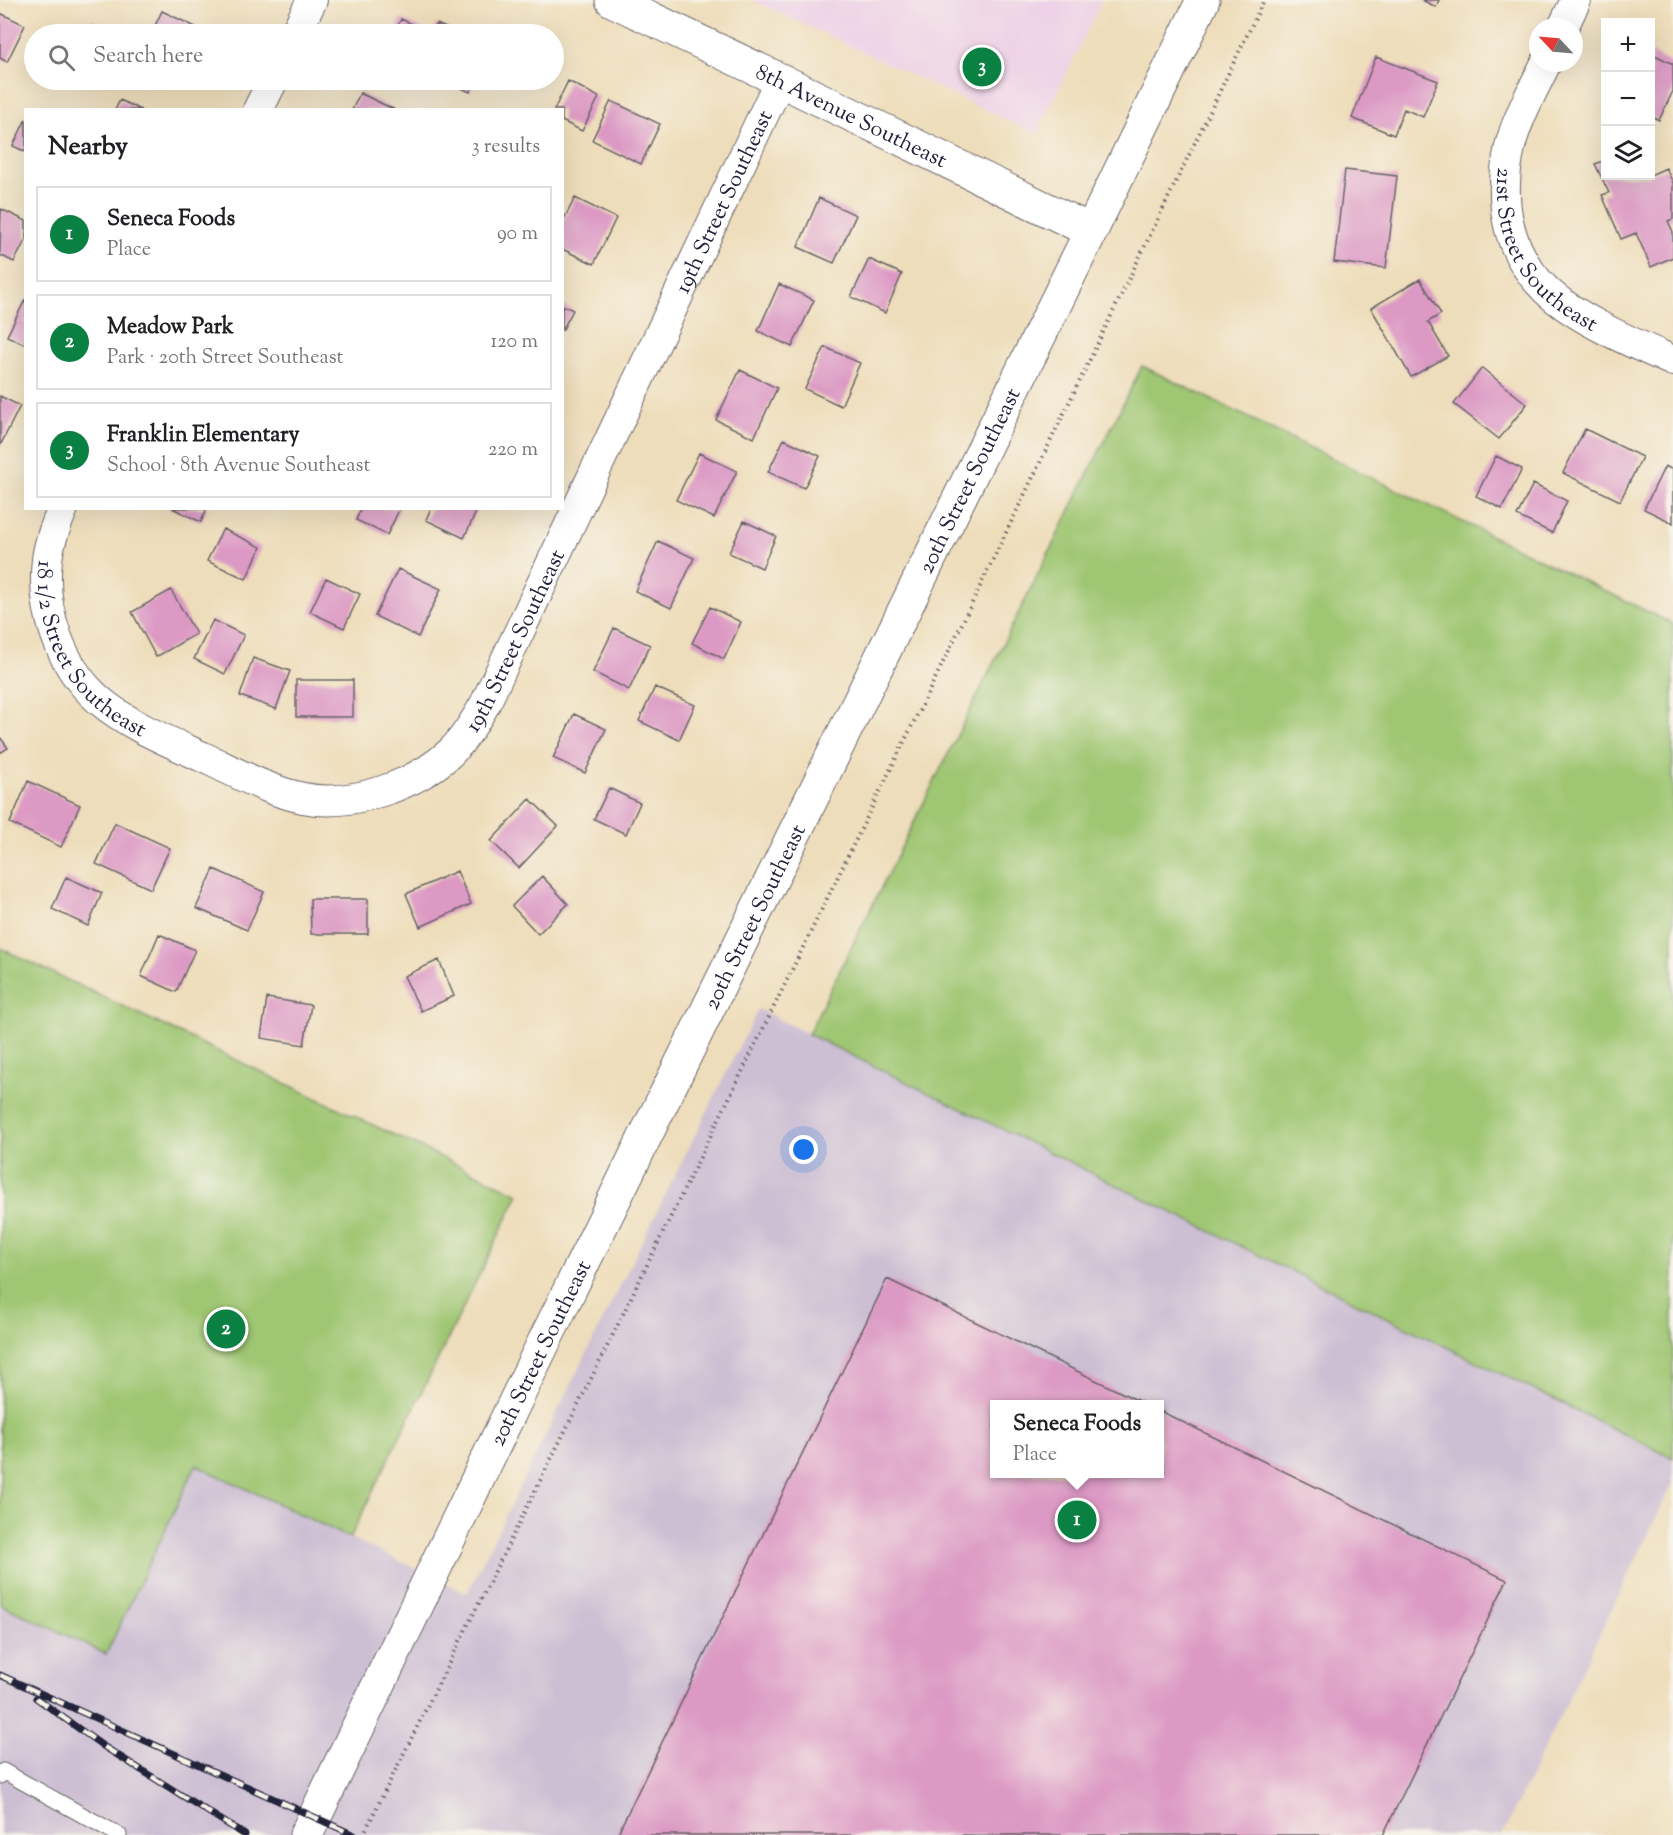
<!DOCTYPE html>
<meta charset="utf-8">
<style>
:root{--surface:#fff;--page:#f6f6f6;--text:#202124;--muted:#757577;--line:#e0e0e0;--accent:#0b8043}
body{margin:0;font-family:"Sorts Mill Goudy",serif;background:var(--page);color:var(--text)}
.controls{position:absolute;right:18px;top:18px;display:grid;overflow:hidden;border-radius:0px;box-shadow:0 6px 24px #0002}
.controls button{width:54px;height:54px;display:grid;place-items:center;padding:0;border:0;border-bottom:2px solid var(--line);background:var(--surface);color:var(--text);font:30px sans-serif}
.compass{position:absolute;left:1529px;top:18px;width:54px;height:54px;border-radius:50%;background:var(--surface);box-shadow:0 6px 24px #0002;rotate:296deg}
.you{position:absolute;left:804px;top:1150px;width:21px;height:21px;margin:-15px;border:4px solid #fff;border-radius:50%;background:#1a73e8;box-shadow:0 0 0 9px #1a73e833}
.badge{display:grid;place-items:center;width:39px;height:39px;border-radius:50%;background:var(--accent);color:#fff;font-size:20px;font-weight:700}
.pin{position:absolute;translate:-50% -50%;border:3px solid #fff;box-shadow:0 2px 6px #0006}
.popup{position:absolute;left:990px;top:1400px;width:174px;height:78px;box-sizing:border-box;display:grid;place-content:center;border-radius:0px;background:var(--surface);filter:drop-shadow(0 2px 4px #0005);font-size:20px;white-space:nowrap;color:var(--muted)}
.popup b{font-size:22px;color:var(--text)}
.popup::after{content:'';position:absolute;left:50%;top:100%;margin-left:-12px;border:12px solid transparent;border-top-color:var(--surface)}
.list{margin:0;padding:0;list-style:none}
h2{display:flex;justify-content:space-between;align-items:center;height:78px;margin:0;padding:0 24px;font-size:26px}
h2 small{font-size:20px;font-weight:400;color:var(--muted)}
.list li{display:grid;grid-template-columns:39px 1fr auto;gap:18px;align-items:center;box-sizing:border-box;height:96px;margin:0 12px 12px;padding:0 12px;border:2px solid var(--line);border-radius:0px}
.list b{display:block;font-size:22px;white-space:nowrap}
.list p{margin:0;font-size:20px;white-space:nowrap;color:var(--muted)}
.list em{font-size:20px;font-style:normal;color:var(--muted)}
.icon{flex:none;width:33px;height:33px;fill:none;stroke:currentColor;stroke-width:2;stroke-linecap:round;stroke-linejoin:round}
.map{position:relative;flex:none;width:1673px;height:1835px;overflow:hidden}
.search{position:absolute;background:var(--surface);box-shadow:0 6px 24px #0002;left:24px;top:24px;width:540px;height:66px;display:flex;align-items:center;gap:15px;box-sizing:border-box;padding:0 21px;border-radius:33px;color:var(--muted);font-size:22px}
.panel{position:absolute;background:var(--surface);box-shadow:0 6px 24px #0002;left:24px;top:108px;width:540px;height:402px;border-radius:0px}
.map>svg:first-child{display:block}
</style>
<div class="map">
<svg width="1673" height="1835" viewBox="0 0 1673 1835">
<rect width="100%" height="100%" fill="#f7f3e8"/>
<filter id="ink" filterUnits="userSpaceOnUse"><feTurbulence type="fractalNoise" baseFrequency=".0167" numOctaves="2"/><feDisplacementMap in="SourceGraphic" scale="12" xChannelSelector="R" yChannelSelector="G"/><feConvolveMatrix kernelMatrix="1 2 1 2 8 2 1 2 1" color-interpolation-filters="sRGB"/></filter>
<filter id="wash" filterUnits="userSpaceOnUse"><feTurbulence type="fractalNoise" baseFrequency=".008" numOctaves="4" result="noise"/><feDisplacementMap in="SourceGraphic" scale="24" xChannelSelector="R" yChannelSelector="G"/><feGaussianBlur stdDeviation="1.35" result="paint"/><feColorMatrix in="noise" values="0 0 0 0 0 0 0 0 0 0 0 0 0 0 0 0 0 1.4 0 .05"/><feComposite in="paint" operator="in"/></filter>
<g filter="url(#wash)">
<rect width="100%" height="100%" fill="#eeddba"/>
<path fill="#eed0e7" d="M752 0H1102L1037 134Z"/>
<path fill="#ccbed3" fill-rule="evenodd" d="M758 1009 1673 1458V1483L1502 1835H0V1604L106 1654 196 1465 467 1593ZM994 1404H1160V1474H994Z"/>
<path fill="#9fc672" stroke="#607456" stroke-width="1.5" d="M1142 366 1673 624V1458L808 1034Z
M0 948 519 1194 350 1538 196 1465 106 1654 0 1604Z"/>
<g id="blocks">
<path fill="#dc99c4" d="M1422 0H1439L1436 7Z
M162 11 202 30 200 34H151Z
M0 13 25 25 7 62 0 58Z
M401 19 423 29 420 34H394Z
M437 24 459 34H431Z
M91 26 108 34H87Z
M1651 53 1673 64V91L1659 120 1650 116Z
M1376 57 1438 81 1423 117 1404 109 1394 135 1352 118Z
M444 80H476L470 92Z
M568 81 599 97 582 131 562 121V110H554Z
M360 93 395 110H352Z
M120 100 141 110H115Z
M611 101 660 124 641 164 592 140Z
M26 119V152L13 146Z
M1606 160V176H1648L1666 168 1673 183V219L1668 221 1673 232V257L1651 267 1636 233 1621 239 1602 195 1609 193 1595 164Z
M1345 170 1397 176 1386 268 1334 262Z
M575 198 616 218 594 264 562 249V223Z
M819 198 856 215 834 263 798 247Z
M1 209 26 221V239L14 262 0 255Z
M869 259 902 274 885 313 851 297Z
M1420 279 1441 314 1428 322 1448 356 1411 377 1371 308Z
M779 284 814 300 792 347 758 331Z
M26 298V345L7 336Z
M562 305 573 310 562 331Z
M825 347 860 363 841 406 805 389Z
M1482 368 1527 404 1499 439 1454 404Z
M740 370 777 388 754 438 716 420Z
M0 396 20 406 0 446Z
M1585 429 1642 457 1620 501 1563 473Z
M784 439 820 456 804 488 768 472Z
M699 453 737 471 714 518 676 500Z
M1496 456 1522 469 1502 509 1476 496Z
M1665 466 1673 470V523L1644 509Z
M1533 484 1567 501 1552 533 1517 516Z
M172 508H207L201 522Z
M361 508H400L387 535 356 520Z
M431 508H478L464 538 426 520Z
M744 521 776 536 762 568 729 553Z
M223 529 261 547 246 579 207 561Z
M658 541 694 558 671 608 635 591Z
M398 569 441 589 418 637 375 616Z
M326 578 360 594 344 628 310 612Z
M171 590 196 634 156 657 132 612Z
M710 607 741 622 724 659 692 643Z
M213 620 244 635 225 674 194 659Z
M614 628 650 645 629 690 593 672Z
M253 658 290 671 276 709 240 696Z
M296 680H353V717H296Z
M655 687 695 705 679 740 639 721Z
M574 714 606 729 585 773 553 758Z
M0 737 8 748 0 753Z
M28 781 80 805 61 847 10 823Z
M609 788 640 803 626 834 594 819Z
M530 799 558 826 519 868 491 841Z
M115 823 170 848 151 889 96 864Z
M214 869 264 892 247 930 196 908Z
M457 871 471 904 420 927 406 894Z
M542 876 568 904 538 934 512 906Z
M66 877 102 893 88 926 52 909Z
M310 899H368V934H311Z
M159 934 195 950 176 992 141 976Z
M439 960 454 996 421 1011 404 976Z
M267 998 311 1005 304 1045 261 1038Z
M887 1279 1145 1404H994V1474H1160V1411L1507 1580 1383 1835H617Z"/>
</g>
</g>
<g filter="url(#ink)">
<use href="#blocks" fill-opacity="0" stroke="#696367" stroke-width="1.5"/>
<g fill="none" stroke-linecap="round" stroke-linejoin="round">
<defs>
<path id="lane" d="M0 1776 3 1771 119 1835"/>
<g id="street">
<path d="M1563 27 1576 0"/>
<path d="M295 34 312 0"/>
<path id="s1" d="M1546 63C1533 90 1517 118 1510 147 1498 199 1506 251 1546 290 1576 319 1635 344 1673 361"/>
<path d="M258 110 273 80"/>
<path id="s2" d="M63 508C56 525 49 542 47 560 41 610 61 667 99 700 128 725 168 741 203 757 235 772 268 791 303 798 351 808 416 785 451 752 465 738 475 721 485 704L780 80"/>
</g>
<g id="secondary">
<path id="s3" d="M612 0 780 80 1091 231"/>
<path id="s4" d="M306 1835 544 1342 1091 231 1203 0"/>
</g>
</defs>
<use href="#lane" stroke="#696367" stroke-width="17"/>
<use href="#street" stroke="#696367" stroke-width="32"/>
<use href="#secondary" stroke="#696367" stroke-width="35"/>
<path stroke="#696367" stroke-width="4" stroke-dasharray="1.5 4.5" stroke-linecap="butt" d="M363 1835 597 1367 956 636 1264 0"/>
<use href="#lane" stroke="#fff" stroke-width="15"/>
<use href="#street" stroke="#fff" stroke-width="30"/>
<use href="#secondary" stroke="#fff" stroke-width="33"/>
<defs>
<path id="rail" d="M0 1675 354 1835
M36 1698 103 1746 245 1835"/>
</defs>
<use href="#rail" stroke="#22223b" stroke-width="7"/>
<use href="#rail" stroke="#f7f3e8" stroke-width="4.5" stroke-dasharray="14" stroke-linecap="butt"/>
</g>
</g>
<g text-anchor="middle" stroke-width="4.5" stroke-linejoin="round" paint-order="stroke">
<g font-size="22" fill="#22223b" stroke="#f7f3e8">
<text dy="8" stroke="none"><textPath href="#s3" startOffset="266">8th Avenue Southeast</textPath></text>
<text dy="8" stroke="none"><textPath href="#s2" startOffset="1212">19th Street Southeast</textPath></text>
<text dy="8" stroke="none"><textPath href="#s1" startOffset="210">21st Street Southeast</textPath></text>
<text dy="8" stroke="none"><textPath href="#s4" startOffset="1508">20th Street Southeast</textPath></text>
<text dy="8" stroke="none"><textPath href="#s2" startOffset="726">19th Street Southeast</textPath></text>
<text dy="8" stroke="none"><textPath href="#s2" startOffset="160">18 1/2 Street Southeast</textPath></text>
<text dy="8" stroke="none"><textPath href="#s4" startOffset="1022">20th Street Southeast</textPath></text>
<text dy="8" stroke="none"><textPath href="#s4" startOffset="536">20th Street Southeast</textPath></text>
</g>
</g>
</svg>
<div class="controls">
<button>+</button>
<button>−</button>
<button><svg class="icon" aria-label="layers" viewBox="0 0 24 24"><path d="M12 4l9 5-9 5-9-5zM3 14l9 5 9-5"/></svg></button>
</div>
<svg class="compass" viewBox="-18 -18 36 36"><path d="M0-13l5 13h-10z" fill="#e53935"/><path d="M0 13l5-13h-10z" fill="#757577"/></svg>
<div class="you"></div>
<div class="pin badge" style="left:1077px;top:1520px">1</div>
<div class="popup"><b>Seneca Foods</b>Place</div>
<div class="pin badge" style="left:226px;top:1329px">2</div>
<div class="pin badge" style="left:982px;top:67px">3</div>
<div class="search"><svg class="icon" aria-label="search" viewBox="0 0 24 24"><circle cx="10" cy="10" r="6"/><path d="M15 15l6 6"/></svg>Search here</div>
<section class="panel">
<h2>Nearby<small>3 results</small></h2>
<ul class="list">
<li><span class="badge">1</span><div><b>Seneca Foods</b><p>Place</p></div><em>90 m</em></li>
<li><span class="badge">2</span><div><b>Meadow Park</b><p>Park · 20th Street Southeast</p></div><em>120 m</em></li>
<li><span class="badge">3</span><div><b>Franklin Elementary</b><p>School · 8th Avenue Southeast</p></div><em>220 m</em></li>
</ul>
</section>
</div>
